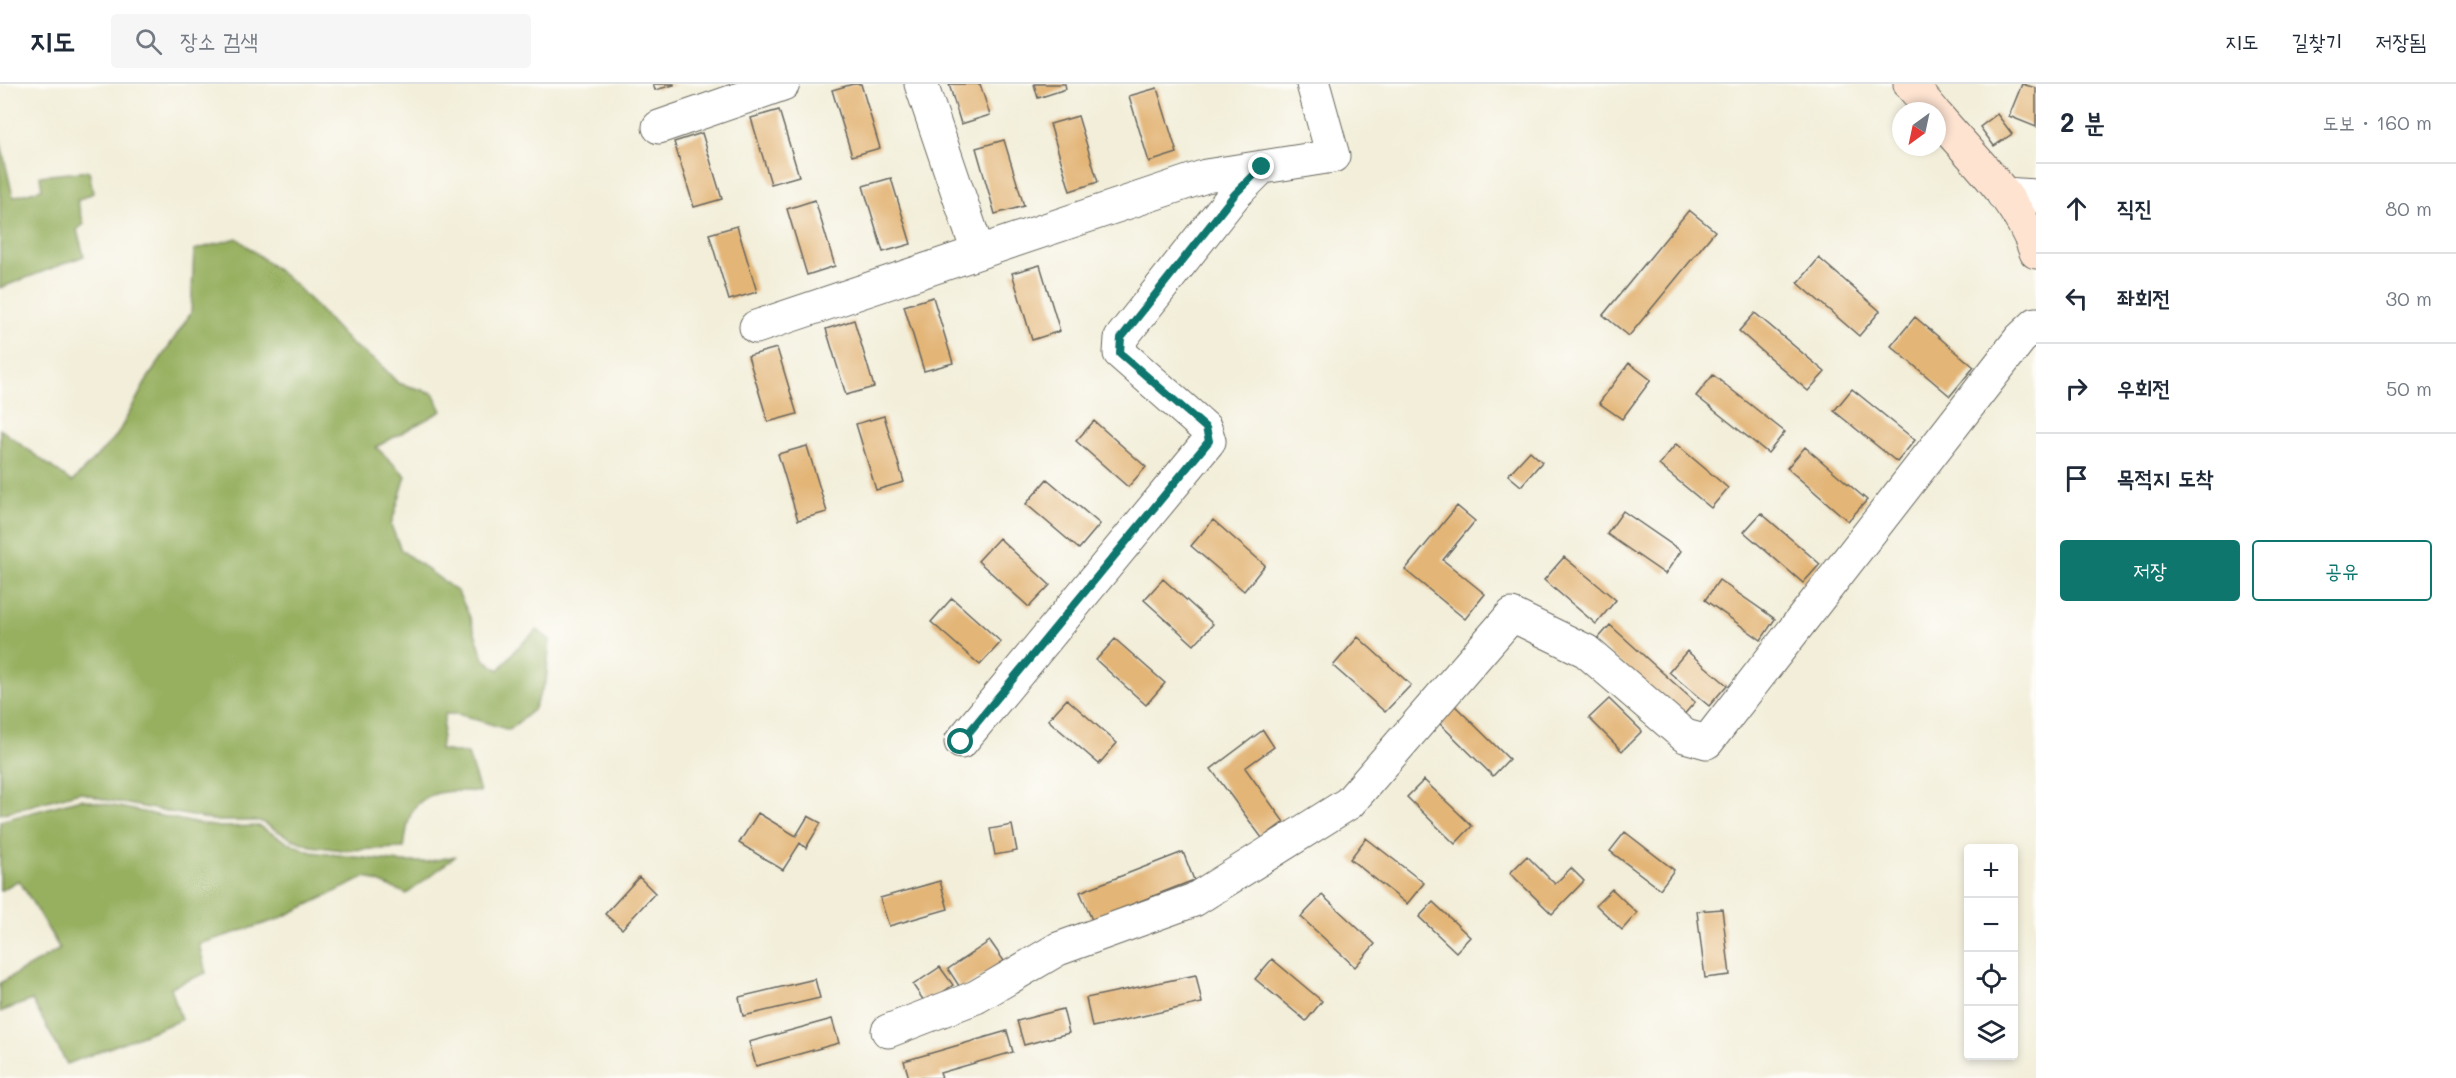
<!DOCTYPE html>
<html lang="ko">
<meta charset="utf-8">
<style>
:root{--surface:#fff;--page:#f6f6f7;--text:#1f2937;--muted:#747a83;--line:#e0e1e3;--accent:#0f766e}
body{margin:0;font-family:Mali,"Poor Story",sans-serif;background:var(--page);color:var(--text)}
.controls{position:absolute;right:18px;bottom:18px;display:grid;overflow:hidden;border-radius:6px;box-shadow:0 3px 9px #0003}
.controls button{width:54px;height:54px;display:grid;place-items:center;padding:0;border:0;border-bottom:2px solid var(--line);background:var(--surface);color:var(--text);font:30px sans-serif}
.compass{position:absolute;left:1892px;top:18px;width:54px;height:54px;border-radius:50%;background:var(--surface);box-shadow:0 3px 9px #0003;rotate:213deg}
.stop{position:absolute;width:18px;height:18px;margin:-14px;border:4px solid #0f766e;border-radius:50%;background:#fff}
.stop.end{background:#0f766e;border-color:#fff;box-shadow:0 2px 6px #0008}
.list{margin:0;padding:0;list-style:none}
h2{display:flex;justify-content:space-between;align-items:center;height:78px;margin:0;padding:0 24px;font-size:26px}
h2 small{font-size:20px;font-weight:400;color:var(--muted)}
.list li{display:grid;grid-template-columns:39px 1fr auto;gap:18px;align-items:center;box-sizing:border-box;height:90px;padding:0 24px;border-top:2px solid var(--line)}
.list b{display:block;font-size:22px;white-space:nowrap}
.list em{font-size:20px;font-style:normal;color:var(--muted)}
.actions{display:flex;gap:12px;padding:18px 24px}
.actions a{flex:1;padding:14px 0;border:2px solid var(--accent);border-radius:6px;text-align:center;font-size:21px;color:var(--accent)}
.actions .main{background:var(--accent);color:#fff}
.icon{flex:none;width:33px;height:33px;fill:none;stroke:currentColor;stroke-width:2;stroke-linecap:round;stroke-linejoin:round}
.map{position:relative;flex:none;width:2036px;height:994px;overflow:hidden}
header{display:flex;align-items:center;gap:36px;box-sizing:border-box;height:84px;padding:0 30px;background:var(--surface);border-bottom:2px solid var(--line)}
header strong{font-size:28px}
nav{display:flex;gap:33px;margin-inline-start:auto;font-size:21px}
.search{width:420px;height:54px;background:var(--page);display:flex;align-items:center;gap:15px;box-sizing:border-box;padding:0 21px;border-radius:6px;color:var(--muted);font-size:22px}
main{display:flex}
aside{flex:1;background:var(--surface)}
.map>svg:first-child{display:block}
</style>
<header>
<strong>지도</strong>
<div class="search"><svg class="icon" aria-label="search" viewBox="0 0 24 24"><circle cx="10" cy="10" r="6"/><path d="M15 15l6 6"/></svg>장소 검색</div>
<nav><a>지도</a><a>길찾기</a><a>저장됨</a></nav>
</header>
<main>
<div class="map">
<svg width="2036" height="994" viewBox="0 0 2036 994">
<rect width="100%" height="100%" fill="#fdfcf7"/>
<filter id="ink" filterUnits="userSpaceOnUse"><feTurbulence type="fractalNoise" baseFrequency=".0167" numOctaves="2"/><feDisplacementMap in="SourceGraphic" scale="12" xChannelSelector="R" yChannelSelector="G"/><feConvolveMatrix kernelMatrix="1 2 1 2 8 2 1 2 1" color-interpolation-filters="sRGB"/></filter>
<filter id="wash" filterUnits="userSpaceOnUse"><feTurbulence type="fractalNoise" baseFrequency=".008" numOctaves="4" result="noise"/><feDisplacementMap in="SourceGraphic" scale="24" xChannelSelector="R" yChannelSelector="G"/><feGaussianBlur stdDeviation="1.35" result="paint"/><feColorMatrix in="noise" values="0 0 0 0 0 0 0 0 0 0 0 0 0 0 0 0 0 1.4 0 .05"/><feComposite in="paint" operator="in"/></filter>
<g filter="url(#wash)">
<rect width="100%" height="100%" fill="#f2eed9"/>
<path fill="#97b060" stroke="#5a663e" stroke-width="1.5" d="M0 56 13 113 42 105 40 92 89 87 93 109 77 117 84 140 77 146 84 172 0 204Z
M237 154 296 201 350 259 381 281 398 299 433 309 442 327 376 363 406 392 391 441 401 466 458 508 469 531 484 575 499 586 515 566 537 546 550 556 546 597 533 626 509 646 458 630H445L440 666 468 670 480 708C458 706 427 704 413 726 407 735 406 753 404 764L342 766 311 762 290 754 260 737H218L106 716 80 708 0 730V345L72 398 117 351 148 294 191 229 194 166Z
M81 715 195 739 220 743 259 742 287 758 311 768 401 778H426L456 772 407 810 366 793 276 836 199 860 206 889 171 903 181 936 67 980 32 916 0 928V899L60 865 19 796 0 807V737Z"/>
<g id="blocks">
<path fill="#e3b577" d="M653 0H674V1L655 6Z
M853 0H861L880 64 852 72 832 6Z
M949 0H980L990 31 961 40Z
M1034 0H1065L1066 5 1038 14Z
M2022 0 2036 4V43L2009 32Z
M1157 4 1177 69 1149 78 1129 12Z
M779 26 799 92 771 100 751 34Z
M1997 30 2012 50 1994 62 1980 43Z
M1078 32 1098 98 1070 107 1050 40Z
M702 49 722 115 694 123 674 58Z
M1004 56 1024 122 995 130 976 64Z
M891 94 911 160 883 168 863 102Z
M815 116 835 182 807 191 787 125Z
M1689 126 1715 147 1629 252 1603 231Z
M737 142 757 208 729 216 709 150Z
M1819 174 1880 227 1859 252 1798 199Z
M1040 181 1060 247 1032 256 1012 189Z
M933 213 953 279 924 287 904 222Z
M1755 229 1825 288 1808 307 1739 247Z
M1915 233 1974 283 1950 312 1891 262Z
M854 236 874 303 846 311 826 245Z
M777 264 797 330 768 338 748 272Z
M1629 279 1651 296 1622 335 1599 319Z
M1713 291 1785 348 1768 369 1696 312Z
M1852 305 1915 356 1897 378 1834 327Z
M884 332 904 398 876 406 856 340Z
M1094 337 1146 383 1128 403 1076 357Z
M1676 360 1728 404 1711 424 1659 381Z
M807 362 827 428 798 436 778 370Z
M1805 363 1867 416 1848 437 1787 384Z
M1530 367 1542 378 1521 402 1508 391Z
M1047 395 1100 440 1079 465 1026 420Z
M1457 422 1475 437 1443 476 1485 510 1465 535 1405 486Z
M1623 427 1681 467 1665 490 1607 450Z
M1761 429 1820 480 1803 499 1744 448Z
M1213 436 1265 481 1244 507 1191 462Z
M999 454 1050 501 1029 523 978 477Z
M1564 473 1616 516 1596 540 1544 496Z
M1163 495 1213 540 1194 561 1144 516Z
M1719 496 1775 535 1761 556 1705 516Z
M952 514 1001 558 980 581 931 538Z
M1610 541 1695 618 1681 634 1596 557Z
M1358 553 1411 601 1385 628 1333 582Z
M1115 555 1165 599 1146 621 1096 576Z
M1687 567 1727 601 1709 622 1669 588Z
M1067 615 1117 659 1099 680 1048 636Z
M1448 615 1509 675 1493 692 1432 632Z
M1609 615 1642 647 1622 667 1589 634Z
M1263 646 1274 663 1245 684 1284 738 1262 754 1211 685Z
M1424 696 1472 742 1455 760 1407 713Z
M758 729 796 752 808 732 821 739 806 764 800 759 783 786 739 759Z
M1012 741 1017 767 995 771 990 745Z
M1625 748 1674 786 1660 805 1610 767Z
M1366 754 1424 799 1407 820 1350 775Z
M1183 768 1194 796 1092 836 1080 808Z
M1527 772 1555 800 1571 784 1584 797 1552 830 1510 789Z
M639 793 655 809 622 845 605 830Z
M940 797 948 825 889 842 880 814Z
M1612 805 1637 829 1622 846 1596 821Z
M1322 811 1375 860 1355 883 1301 833Z
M1433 818 1470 853 1456 868 1419 833Z
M1722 825 1730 891 1705 894 1697 827Z
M990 857 1004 877 961 905 948 885Z
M1272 875 1322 917 1306 937 1255 895Z
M940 883 953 901 926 920 913 901Z
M1196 891 1202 919 1092 943 1086 914Z
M815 895 820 914 743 932 739 913Z
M1063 925 1069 949 1024 961 1017 937Z
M832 935 839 959 756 982 749 958Z
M1007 947 1013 968 940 989 942 994H909L904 977Z"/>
</g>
</g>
<g filter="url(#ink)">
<use href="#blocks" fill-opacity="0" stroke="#67665e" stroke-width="1.5"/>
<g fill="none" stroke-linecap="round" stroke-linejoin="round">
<defs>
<path id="street" d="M921 0 978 168
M659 43 783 0
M2003 110 2036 112
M756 243 1206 92 1333 72 1313 0
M961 658 1209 357 1205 344 1120 269 1121 254 1235 110 1262 83
M888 947 976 913 1058 865 1194 816 1349 719 1512 531 1586 567 1685 652 1707 658 2020 255 2036 240"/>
<path id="secondary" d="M1910 0 1933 27
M1937 32C1972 74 2019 116 2036 168"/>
</defs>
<use href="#street" stroke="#67665e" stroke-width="35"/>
<use href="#secondary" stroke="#67665e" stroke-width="35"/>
<use href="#street" stroke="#fff" stroke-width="33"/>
<use href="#secondary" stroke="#fee3d1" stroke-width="33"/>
</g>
</g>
<g fill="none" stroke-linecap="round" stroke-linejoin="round" filter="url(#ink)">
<path stroke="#0f766e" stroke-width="8" d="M961 658 1209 357 1206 344 1120 269 1121 254 1235 110 1262 83"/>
</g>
</svg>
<div class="controls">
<button>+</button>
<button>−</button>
<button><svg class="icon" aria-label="locate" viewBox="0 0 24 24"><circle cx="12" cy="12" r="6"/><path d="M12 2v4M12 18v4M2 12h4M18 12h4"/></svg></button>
<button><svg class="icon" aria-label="layers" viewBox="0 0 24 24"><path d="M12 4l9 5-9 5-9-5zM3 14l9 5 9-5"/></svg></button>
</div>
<svg class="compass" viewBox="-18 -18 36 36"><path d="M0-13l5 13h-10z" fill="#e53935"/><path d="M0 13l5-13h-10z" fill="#747a83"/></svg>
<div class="stop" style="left:961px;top:658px"></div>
<div class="stop end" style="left:1262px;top:83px"></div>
</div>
<aside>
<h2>2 분<small>도보 · 160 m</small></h2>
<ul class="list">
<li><svg class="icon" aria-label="ahead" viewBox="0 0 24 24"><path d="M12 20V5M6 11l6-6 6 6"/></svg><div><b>직진</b></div><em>80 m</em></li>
<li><svg class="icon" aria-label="left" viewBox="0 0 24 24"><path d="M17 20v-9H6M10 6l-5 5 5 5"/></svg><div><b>좌회전</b></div><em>30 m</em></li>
<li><svg class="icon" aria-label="right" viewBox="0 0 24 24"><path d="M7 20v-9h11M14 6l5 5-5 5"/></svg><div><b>우회전</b></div><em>50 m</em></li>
<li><svg class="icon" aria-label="arrive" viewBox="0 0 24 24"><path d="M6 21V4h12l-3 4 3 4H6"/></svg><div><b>목적지 도착</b></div></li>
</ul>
<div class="actions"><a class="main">저장</a><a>공유</a></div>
</aside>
</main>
